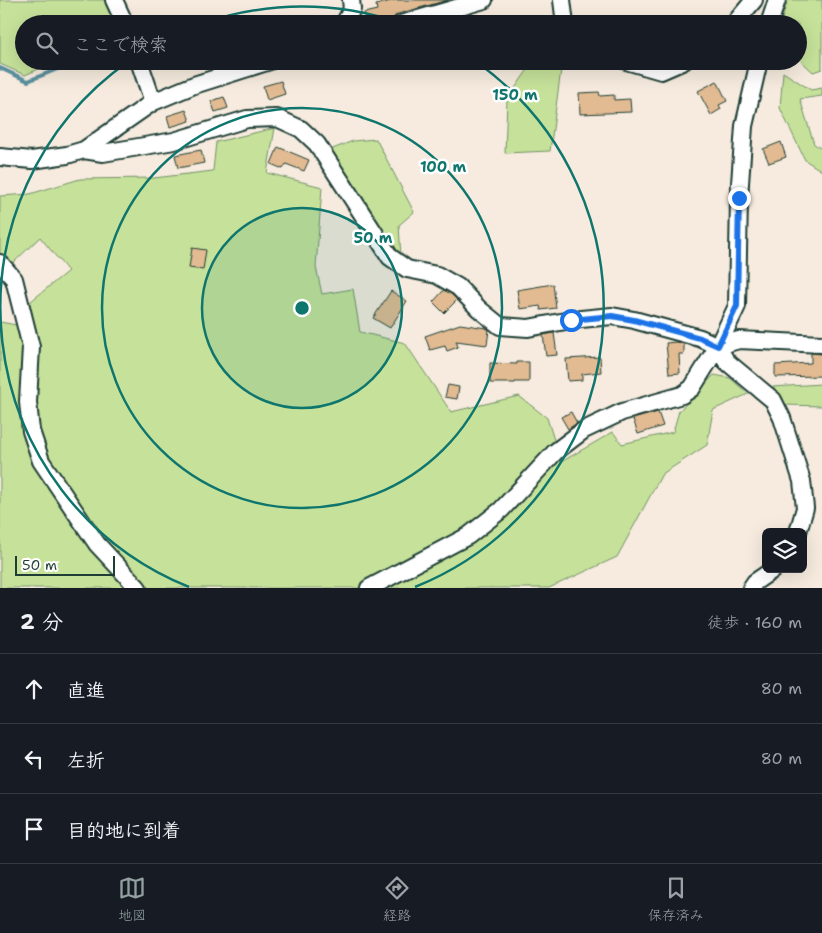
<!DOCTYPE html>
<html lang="ja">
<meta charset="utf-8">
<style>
:root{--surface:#171b24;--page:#20242c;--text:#f1f3f6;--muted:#9ea1a6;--line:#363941;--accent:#92a19f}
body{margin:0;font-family:"Shantell Sans","Klee One",sans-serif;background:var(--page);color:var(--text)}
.controls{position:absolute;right:15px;bottom:15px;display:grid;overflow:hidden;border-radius:8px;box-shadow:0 5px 20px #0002}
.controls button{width:45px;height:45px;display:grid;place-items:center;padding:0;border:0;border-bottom:1px solid var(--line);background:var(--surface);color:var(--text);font:25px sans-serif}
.scale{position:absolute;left:15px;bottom:12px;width:100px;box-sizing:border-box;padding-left:5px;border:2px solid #1f3d34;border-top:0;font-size:14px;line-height:18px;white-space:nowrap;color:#1f3d34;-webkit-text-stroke:4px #fff;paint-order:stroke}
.stop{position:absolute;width:15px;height:15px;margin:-11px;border:4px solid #1a73e8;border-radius:50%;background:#fff}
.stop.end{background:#1a73e8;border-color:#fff;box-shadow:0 1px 5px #0008}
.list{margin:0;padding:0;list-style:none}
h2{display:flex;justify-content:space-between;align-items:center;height:65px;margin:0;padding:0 20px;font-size:21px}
h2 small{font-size:16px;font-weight:400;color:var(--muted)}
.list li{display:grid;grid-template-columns:32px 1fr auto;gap:15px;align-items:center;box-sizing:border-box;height:70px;padding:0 20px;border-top:1px solid var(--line)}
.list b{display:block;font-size:19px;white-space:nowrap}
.list em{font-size:16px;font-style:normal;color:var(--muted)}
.icon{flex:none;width:28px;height:28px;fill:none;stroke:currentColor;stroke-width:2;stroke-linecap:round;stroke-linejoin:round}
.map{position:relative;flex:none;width:822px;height:588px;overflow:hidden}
.search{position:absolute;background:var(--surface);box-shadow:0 5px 20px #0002;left:15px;right:15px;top:15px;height:55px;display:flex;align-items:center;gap:12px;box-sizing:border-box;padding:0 18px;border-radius:28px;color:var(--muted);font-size:19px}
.sheet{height:275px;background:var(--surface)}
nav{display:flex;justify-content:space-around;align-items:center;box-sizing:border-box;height:70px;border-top:1px solid var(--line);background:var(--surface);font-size:14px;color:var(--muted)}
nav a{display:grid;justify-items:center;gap:2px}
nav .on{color:var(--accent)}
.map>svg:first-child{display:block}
</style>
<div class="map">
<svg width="822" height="588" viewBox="0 0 822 588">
<rect width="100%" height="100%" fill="#f6ebde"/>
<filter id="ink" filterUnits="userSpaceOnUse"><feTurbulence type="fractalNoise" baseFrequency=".02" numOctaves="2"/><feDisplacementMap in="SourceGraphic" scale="10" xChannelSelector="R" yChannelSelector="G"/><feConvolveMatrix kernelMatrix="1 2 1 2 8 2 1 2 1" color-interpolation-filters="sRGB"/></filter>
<g filter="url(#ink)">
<path fill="#c6e29a" stroke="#729067" d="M0 0H105L115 24H24V61H57L25 75 0 64Z
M788 0H822V69L813 72 798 58V24H780Z
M533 62H562L550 151 505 153 507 100Z
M783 72 811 90 822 88V96L800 99 814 144 822 149V171L805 160 780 108Z
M275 128 267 173 322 187 316 267 322 294 353 289 360 332 405 343 451 412 519 396 547 418 561 462 613 432 622 444 673 432 679 411 714 375 730 378 748 394 713 410 707 445 662 474 617 557 549 588H0V322L27 327 30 302 68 271 40 237 11 265 0 254V196L30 194 80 179 154 178 213 171 216 142Z
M376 139 414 212 399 225 401 257 330 150 353 141Z
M822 384V406L785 405 772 387Z"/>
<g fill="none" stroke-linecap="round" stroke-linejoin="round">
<path stroke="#5a8f9d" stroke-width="4" d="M0 68 28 81 77 61"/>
</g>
<path fill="#e2bb92" stroke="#1f3d34" d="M395 0H448L398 14 394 17 392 20 379 24H367L364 13 377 10 376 5Z
M281 81 285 94 267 100 263 86Z
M717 81 727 101 719 105 721 109 711 115 698 91Z
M599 92 600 96 614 95V100L630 99 631 112 580 114 579 93Z
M224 97 228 108 215 112 211 101Z
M186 110 190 121 170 127 167 116Z
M781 142 786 157 769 163 763 149Z
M278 147 309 160 304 171 286 164 283 169 271 164Z
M201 150 204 163 178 168 175 155Z
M192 248 206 250 203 270 189 268Z
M553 284 556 308 541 310 540 306 520 309 517 290Z
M444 290 451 294 457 300 444 313 433 302Z
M391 291 407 301 390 328 373 318Z
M460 324 486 328 489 330 487 345 456 341 458 347 447 351 445 346 430 350 425 336Z
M554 333 557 355 546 356 543 335Z
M676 342 684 344V354H679L680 373 669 374 666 343Z
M811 353 822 354V376L775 377V365L811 363Z
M600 357 601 372 582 374V380L568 381 566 359Z
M517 362H529V382H515V383H490V363L517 364Z
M448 385 459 387 457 399 445 397Z
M571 412 577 423 568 429 561 417Z
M658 412 663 426 638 434 633 419Z"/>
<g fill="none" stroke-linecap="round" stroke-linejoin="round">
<defs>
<path id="minor" d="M114 0 125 24
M562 0 565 24
M344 24 352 9 351 0
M401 24 484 0
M734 24 754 0
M769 24 777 0
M139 61 153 102
M626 61 661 71 684 61
M84 150 153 102 194 85 270 61
M0 157 32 160 67 155 84 150 103 153 174 141 247 119 277 118 301 129 317 144 390 257 407 269 437 275 458 287 479 309 500 326 528 328 571 320 612 316 634 320 700 338 718 346 726 361 773 400 782 418 802 481 805 508 798 532
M0 263 14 279 31 347 28 402 31 431 41 461 97 544 138 588
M718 346 739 340 822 344
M369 588 468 536 501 510 555 452 584 430 622 412 682 395 692 388 718 346 737 306 739 198 744 126 759 61
M751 588 755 582 774 569"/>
</defs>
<use href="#minor" stroke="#1f3d34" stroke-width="20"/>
<use href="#minor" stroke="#fff" stroke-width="16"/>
</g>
</g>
<g fill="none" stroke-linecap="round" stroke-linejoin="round" filter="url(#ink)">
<path stroke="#1a73e8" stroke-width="6" d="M571 320 612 316 634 320 700 338 718 346 737 306 739 198"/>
</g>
<circle cx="302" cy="308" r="100" fill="#0f766e" fill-opacity=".12"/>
<g fill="none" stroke="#0f766e" stroke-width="2.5">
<circle cx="302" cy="308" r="100"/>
<circle cx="302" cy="308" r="200"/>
<path d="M189 587A301 301 0 0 1 129 61M204 23A301 301 0 0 1 400 23M475 61A301 301 0 0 1 415 587"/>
</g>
<circle cx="302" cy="308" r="8" fill="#0f766e" stroke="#fff" stroke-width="2.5"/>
<g font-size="15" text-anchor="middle" font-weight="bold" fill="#0f766e" stroke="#fff" stroke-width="5" stroke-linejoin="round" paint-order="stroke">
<text x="515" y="100">150 m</text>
<text x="443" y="172">100 m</text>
<text x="373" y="243">50 m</text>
</g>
</svg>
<div class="controls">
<button><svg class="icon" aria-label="layers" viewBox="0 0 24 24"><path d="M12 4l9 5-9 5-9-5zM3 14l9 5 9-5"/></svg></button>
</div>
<div class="scale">50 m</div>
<div class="stop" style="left:571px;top:320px"></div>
<div class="stop end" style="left:739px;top:198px"></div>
<div class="search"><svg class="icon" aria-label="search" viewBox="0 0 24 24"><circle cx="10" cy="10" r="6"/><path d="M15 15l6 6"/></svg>ここで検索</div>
</div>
<section class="sheet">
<h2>2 分<small>徒歩 · 160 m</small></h2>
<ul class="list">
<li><svg class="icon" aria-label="ahead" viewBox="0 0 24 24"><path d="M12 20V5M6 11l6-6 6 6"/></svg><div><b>直進</b></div><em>80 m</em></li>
<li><svg class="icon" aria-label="left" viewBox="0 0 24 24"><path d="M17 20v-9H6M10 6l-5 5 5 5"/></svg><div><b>左折</b></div><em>80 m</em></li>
<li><svg class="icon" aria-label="arrive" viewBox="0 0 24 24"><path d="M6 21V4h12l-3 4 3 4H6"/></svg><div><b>目的地に到着</b></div></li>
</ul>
</section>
<nav>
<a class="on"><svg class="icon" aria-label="map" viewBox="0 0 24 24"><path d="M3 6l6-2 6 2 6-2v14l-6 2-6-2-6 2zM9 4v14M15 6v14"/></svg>地図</a>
<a><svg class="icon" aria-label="directions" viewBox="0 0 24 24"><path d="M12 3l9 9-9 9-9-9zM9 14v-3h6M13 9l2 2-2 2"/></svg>経路</a>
<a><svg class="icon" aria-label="saved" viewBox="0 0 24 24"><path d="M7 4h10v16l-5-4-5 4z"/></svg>保存済み</a>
</nav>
